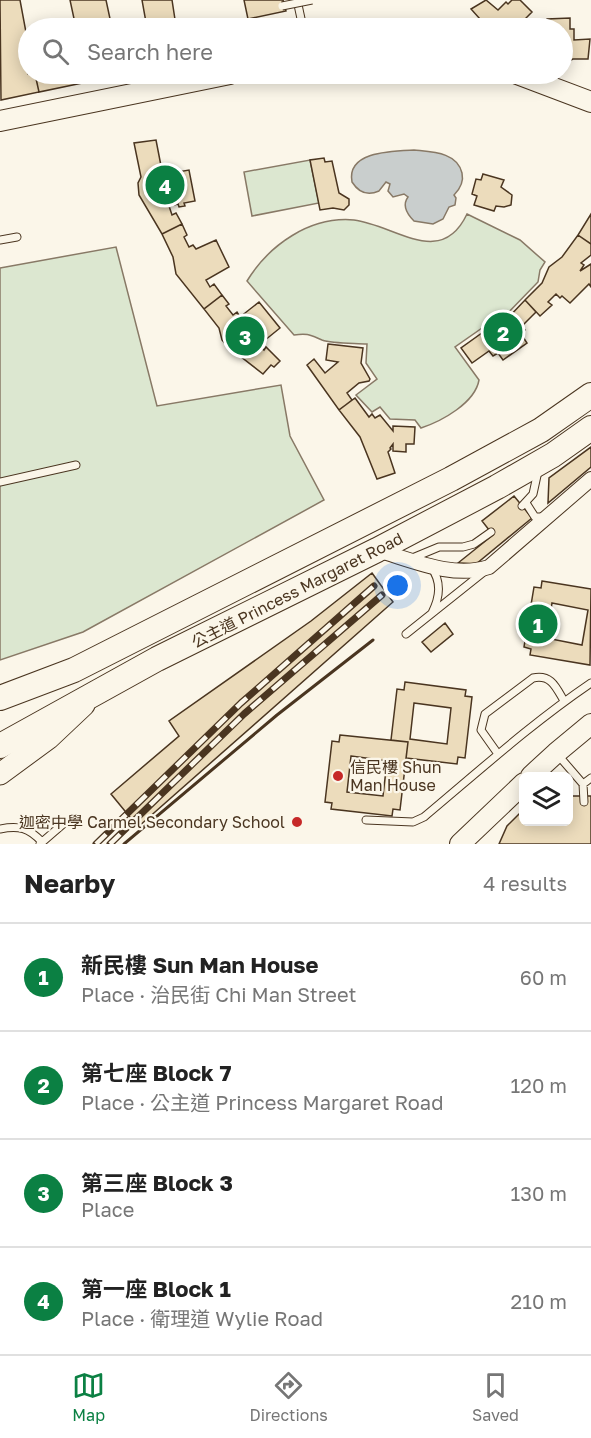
<!DOCTYPE html>
<meta charset="utf-8">
<style>
:root{--surface:#fff;--page:#f6f6f6;--text:#222;--muted:#767676;--line:#e0e0e0;--accent:#0b8043}
body{margin:0;font-family:"Golos Text","Noto Sans TC",sans-serif;background:var(--page);color:var(--text)}
.controls{position:absolute;right:18px;bottom:18px;display:grid;overflow:hidden;border-radius:9px;box-shadow:0 3px 15px #0003}
.controls button{width:54px;height:54px;display:grid;place-items:center;padding:0;border:0;border-bottom:2px solid var(--line);background:var(--surface);color:var(--text);font:30px sans-serif}
.you{position:absolute;left:398px;top:586px;width:21px;height:21px;margin:-15px;border:4px solid #fff;border-radius:50%;background:#1a73e8;box-shadow:0 0 0 9px #1a73e833}
.badge{display:grid;place-items:center;width:39px;height:39px;border-radius:50%;background:var(--accent);color:#fff;font-size:20px;font-weight:700}
.pin{position:absolute;translate:-50% -50%;border:3px solid #fff;box-shadow:0 2px 6px #0006}
.list{margin:0;padding:0;list-style:none}
h2{display:flex;justify-content:space-between;align-items:center;height:78px;margin:0;padding:0 24px;font-size:26px}
h2 small{font-size:20px;font-weight:400;color:var(--muted)}
.list li{display:grid;grid-template-columns:39px 1fr auto;gap:18px;align-items:center;box-sizing:border-box;height:108px;padding:0 24px;border-top:2px solid var(--line)}
.list b{display:block;font-size:22px;white-space:nowrap}
.list p{margin:0;font-size:20px;white-space:nowrap;color:var(--muted)}
.list em{font-size:20px;font-style:normal;color:var(--muted)}
.icon{flex:none;width:33px;height:33px;fill:none;stroke:currentColor;stroke-width:2;stroke-linecap:round;stroke-linejoin:round}
.map{position:relative;flex:none;width:591px;height:844px;overflow:hidden}
.search{position:absolute;background:var(--surface);box-shadow:0 3px 15px #0003;left:18px;right:18px;top:18px;height:66px;display:flex;align-items:center;gap:15px;box-sizing:border-box;padding:0 21px;border-radius:33px;color:var(--muted);font-size:22px}
.sheet{height:510px;background:var(--surface)}
nav{display:flex;justify-content:space-around;align-items:center;box-sizing:border-box;height:84px;border-top:2px solid var(--line);background:var(--surface);font-size:16px;color:var(--muted)}
nav a{display:grid;justify-items:center;gap:3px}
nav .on{color:var(--accent)}
.map>svg:first-child{display:block}
</style>
<div class="map">
<svg width="591" height="844" viewBox="0 0 591 844">
<rect width="100%" height="100%" fill="#fbf6e9"/>
<path fill="#dce7d0" stroke="#887966" stroke-width="1.5" d="M310 160 319 203 252 216 244 172Z
M467 214 520 240 545 262 540 270 538 282 506 315 489 319 482 328 455 347 479 380C475 403 442 421 421 428L415 420 390 419 380 407 372 412 356 395 377 379 366 363 367 344C355 343 333 344 322 340 310 335 308 333 294 335L247 281C269 245 310 216 354 220 395 225 441 269 467 214Z
M116 247 157 406 281 385 290 436 324 500 83 632 0 660V268Z"/>
<path fill="#c9cecd" stroke="#887966" stroke-width="1.5" d="M414 150C432 152 457 152 462 173 464 182 460 189 454 195L456 198 455 205 449 207 443 219 433 224 414 221C407 214 402 205 408 197L404 194 393 197 388 191 390 184 386 182 379 191C368 196 359 193 352 182 346 151 393 151 414 150Z"/>
<path fill="#ecdcbc" stroke="#4a3520" stroke-width="1.5" fill-rule="evenodd" d="M0 0H20L28 43V74H35L39 92 1 100Z
M70 0H106L112 28H76Z
M142 0H172L176 26 147 28Z
M244 0H283L286 11 248 19Z
M486 0 498 10 506 2 508 4 512 0H520L532 12 524 20 526 23 520 28H488L471 9Z
M570 18V29H574V40L590 39 588 59H573L563 64 562 28H548L547 19Z
M35 74H121V75L39 92Z
M156 140 162 171 177 168 178 172 189 170 195 201 184 203 185 206 179 207 178 204 169 206 172 215 176 213 182 224 162 234 139 195 138 183 141 177 134 143Z
M324 158 325 162 332 161 339 193 349 199V205L344 210 333 208 320 210 310 160Z
M483 174 504 180 501 187 512 195 511 205 504 207 496 206 494 211 474 205 477 196 472 194 476 179 481 180Z
M591 214V244L578 235Z
M182 224 187 235 184 237 189 247 193 245 196 249 216 240 229 267 206 280 210 287 214 284 222 295 204 309 176 274 173 257 162 234Z
M578 235 591 244V255L581 263 584 265 580 271 591 264V287L589 284 570 303 562 296 560 298 556 294 548 302 552 305 540 316 525 300 542 283 549 267 562 257Z
M222 295 229 304 226 306 233 315 237 312 240 317 259 302 280 328 259 345 264 350 266 347 280 361 274 367 271 365 263 374 227 346 222 340 219 328 204 309Z
M525 300 536 312 522 326 525 330 521 334 527 343 503 360 498 353 493 356 489 351 472 363 461 348 486 330 494 320 507 319Z
M328 344 363 348 361 363 370 379 369 381 359 383 347 393 352 400 339 410 307 365 314 359 325 373 338 362 326 360Z
M355 398 369 417 372 414 375 418 380 415 393 431V426L415 427 414 444H406V452L393 451V444L390 448 391 449 388 452 395 473 377 479 360 437 339 410Z
M591 447V467L548 503 549 478Z
M514 496 532 518 476 564 458 563 493 535 482 521Z
M372 573 393 602 138 827 111 794 179 736 169 721 311 621Z
M542 581 591 589 590 665 530 655 531 649 524 647 534 587 541 588ZM552 603 588 610 582 645 546 638Z
M445 623 453 634 431 652 422 642Z
M405 682 466 690 465 696 472 697 465 758 458 757 457 764 406 758 408 742 391 740 397 689 404 690ZM414 703 451 708 447 744 410 739Z
M340 735 408 742 400 810 393 809 392 816 331 809 332 803 325 802 332 741 339 742ZM351 756 387 761 383 796 347 792Z
M568 796H591V844H499L507 826 524 809V822H568Z"/>
<g fill="none" stroke-linecap="round" stroke-linejoin="round">
<defs>
<path id="lane" d="M297 0 303 28
M0 240 17 237
M0 482 76 465
M526 503 535 517H544
M522 506 533 494 538 471
M410 559 439 547H463L474 544 491 532
M431 567C442 582 440 597 432 613
M406 634 485 571
M498 754 481 730 485 714 533 678C551 674 556 687 564 701
M558 755 583 784 591 778
M583 784 584 802
M366 820 413 822 424 817C479 771 532 723 591 683
M0 829C19 825 29 828 42 842
M40 844 63 824"/>
<path id="street" d="M377 550C412 560 453 579 489 567L591 479"/>
<path id="secondary" d="M517 74 591 102
M0 121 230 74
M531 776 556 753 591 724
M460 844 524 783"/>
<path id="primary" d="M0 774 49 738 84 705"/>
<path id="highway" d="M0 698 74 670 451 479 541 430 591 395
M0 746 157 659 377 550 497 487 553 455 591 428"/>
</defs>
<use href="#lane" stroke="#4a3520" stroke-width="9"/>
<use href="#street" stroke="#4a3520" stroke-width="16"/>
<use href="#secondary" stroke="#4a3520" stroke-width="22"/>
<use href="#primary" stroke="#4a3520" stroke-width="23"/>
<use href="#highway" stroke="#4a3520" stroke-width="26"/>
<use href="#lane" stroke="#fbf6e9" stroke-width="7"/>
<use href="#street" stroke="#fbf6e9" stroke-width="14"/>
<use href="#secondary" stroke="#fbf6e9" stroke-width="20"/>
<use href="#primary" stroke="#fbf6e9" stroke-width="21"/>
<use href="#highway" stroke="#fbf6e9" stroke-width="24"/>
<defs>
<path id="rail" d="M96 844 241 703 374 586
M110 844 244 714 382 595"/>
</defs>
<use href="#rail" stroke="#4a3520" stroke-width="7"/>
<use href="#rail" stroke="#fbf6e9" stroke-width="4.5" stroke-dasharray="14" stroke-linecap="butt"/>
<defs>
<path id="lane-bridge" d="M282 6 312 0"/>
</defs>
<use href="#lane-bridge" stroke="#4a3520" stroke-width="9" stroke-linecap="butt"/>
<use href="#lane-bridge" stroke="#fbf6e9" stroke-width="7"/>
<path stroke="#4a3520" stroke-width="3" d="M124 844 277 715 373 640"/>
</g>
<g fill="#c62828" stroke="#fbf6e9" stroke-width="2">
<circle cx="338" cy="776" r="6"/>
<circle cx="297" cy="822" r="6"/>
</g>
<g text-anchor="middle" stroke-width="4.5" stroke-linejoin="round" paint-order="stroke">
<g font-size="16" fill="#4a3520" stroke="#fbf6e9">
<text transform="translate(297 590) rotate(-27)" y="6">公主道 Princess Margaret Road</text>
</g>
<g font-size="16" fill="#4a3520" stroke="#fbf6e9" text-anchor="start">
<text x="350" y="773">信民樓 Shun<tspan x="350" dy="18">Man House</tspan></text>
<text x="285" y="828" text-anchor="end">迦密中學 Carmel Secondary School</text>
</g>
</g>
</svg>
<div class="controls">
<button><svg class="icon" aria-label="layers" viewBox="0 0 24 24"><path d="M12 4l9 5-9 5-9-5zM3 14l9 5 9-5"/></svg></button>
</div>
<div class="you"></div>
<div class="pin badge" style="left:538px;top:624px">1</div>
<div class="pin badge" style="left:503px;top:332px">2</div>
<div class="pin badge" style="left:245px;top:336px">3</div>
<div class="pin badge" style="left:165px;top:185px">4</div>
<div class="search"><svg class="icon" aria-label="search" viewBox="0 0 24 24"><circle cx="10" cy="10" r="6"/><path d="M15 15l6 6"/></svg>Search here</div>
</div>
<section class="sheet">
<h2>Nearby<small>4 results</small></h2>
<ul class="list">
<li><span class="badge">1</span><div><b>新民樓 Sun Man House</b><p>Place · 治民街 Chi Man Street</p></div><em>60 m</em></li>
<li><span class="badge">2</span><div><b>第七座 Block 7</b><p>Place · 公主道 Princess Margaret Road</p></div><em>120 m</em></li>
<li><span class="badge">3</span><div><b>第三座 Block 3</b><p>Place</p></div><em>130 m</em></li>
<li><span class="badge">4</span><div><b>第一座 Block 1</b><p>Place · 衛理道 Wylie Road</p></div><em>210 m</em></li>
</ul>
</section>
<nav>
<a class="on"><svg class="icon" aria-label="map" viewBox="0 0 24 24"><path d="M3 6l6-2 6 2 6-2v14l-6 2-6-2-6 2zM9 4v14M15 6v14"/></svg>Map</a>
<a><svg class="icon" aria-label="directions" viewBox="0 0 24 24"><path d="M12 3l9 9-9 9-9-9zM9 14v-3h6M13 9l2 2-2 2"/></svg>Directions</a>
<a><svg class="icon" aria-label="saved" viewBox="0 0 24 24"><path d="M7 4h10v16l-5-4-5 4z"/></svg>Saved</a>
</nav>
